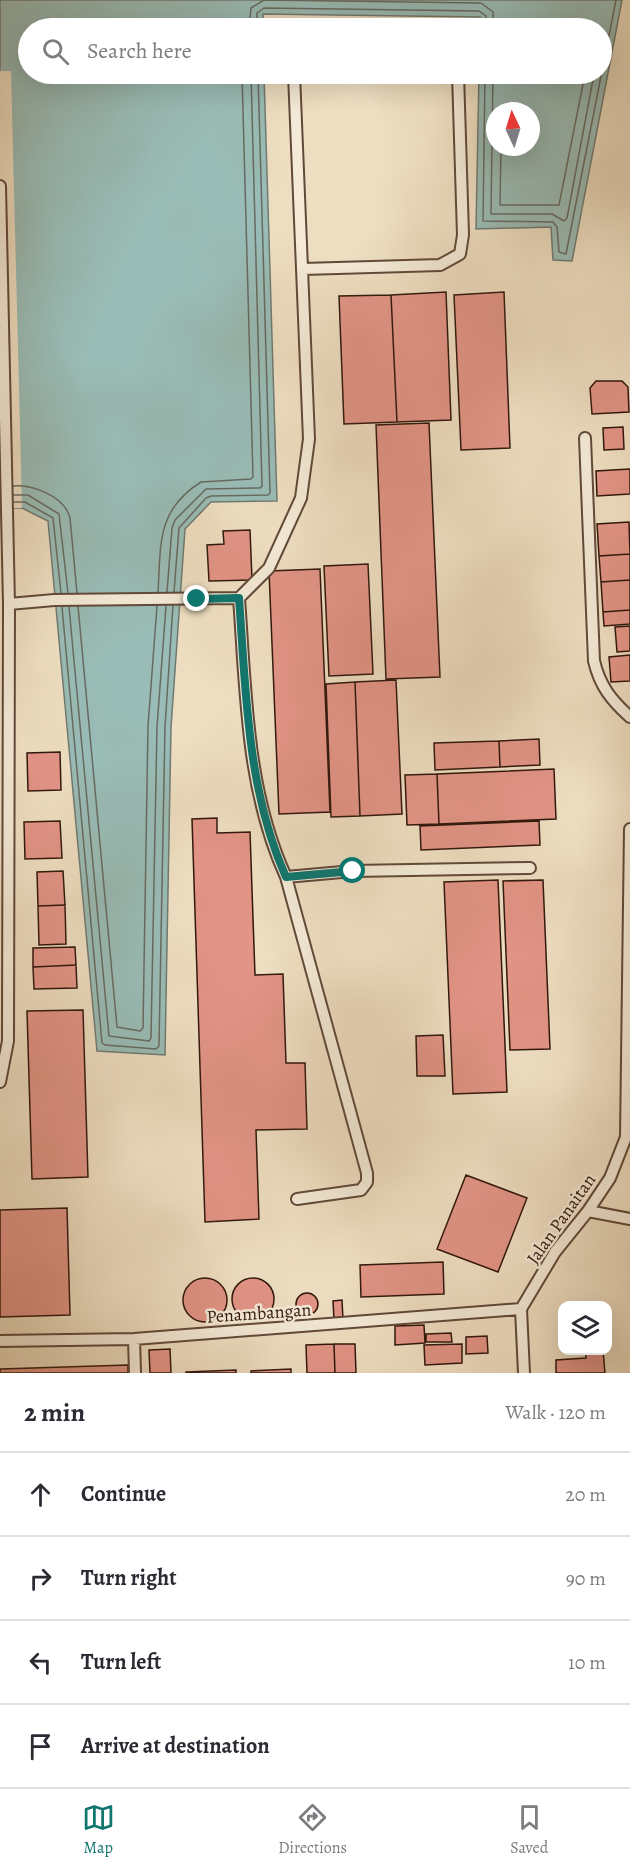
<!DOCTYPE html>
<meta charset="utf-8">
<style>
:root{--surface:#fff;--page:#f2f2f3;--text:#2b2b33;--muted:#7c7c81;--line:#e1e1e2;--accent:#0f766e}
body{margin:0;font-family:Alegreya,serif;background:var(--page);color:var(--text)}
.controls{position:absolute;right:18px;bottom:18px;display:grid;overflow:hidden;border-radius:12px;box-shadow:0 6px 24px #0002}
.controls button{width:54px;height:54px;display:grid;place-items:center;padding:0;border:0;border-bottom:2px solid var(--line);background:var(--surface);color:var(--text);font:30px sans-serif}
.compass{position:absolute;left:486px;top:102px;width:54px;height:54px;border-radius:50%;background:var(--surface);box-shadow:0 6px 24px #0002;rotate:356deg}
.stop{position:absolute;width:18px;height:18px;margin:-14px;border:4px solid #0f766e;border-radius:50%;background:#fff}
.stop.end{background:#0f766e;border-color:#fff;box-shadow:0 2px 6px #0008}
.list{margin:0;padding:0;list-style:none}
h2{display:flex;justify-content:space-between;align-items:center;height:78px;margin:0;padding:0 24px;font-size:26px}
h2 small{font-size:20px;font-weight:400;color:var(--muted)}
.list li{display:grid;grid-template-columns:39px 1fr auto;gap:18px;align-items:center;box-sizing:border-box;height:84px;padding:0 24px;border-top:2px solid var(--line)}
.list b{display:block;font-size:22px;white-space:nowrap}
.list em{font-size:20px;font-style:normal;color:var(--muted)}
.icon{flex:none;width:33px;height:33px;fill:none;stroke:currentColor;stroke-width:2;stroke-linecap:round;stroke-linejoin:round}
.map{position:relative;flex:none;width:630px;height:1373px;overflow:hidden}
.search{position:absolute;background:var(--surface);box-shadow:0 6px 24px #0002;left:18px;right:18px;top:18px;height:66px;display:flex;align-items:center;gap:15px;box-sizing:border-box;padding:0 21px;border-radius:33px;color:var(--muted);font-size:22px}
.sheet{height:414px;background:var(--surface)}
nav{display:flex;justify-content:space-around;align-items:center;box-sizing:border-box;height:84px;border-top:2px solid var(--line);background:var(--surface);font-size:16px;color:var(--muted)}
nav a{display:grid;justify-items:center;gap:3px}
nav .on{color:var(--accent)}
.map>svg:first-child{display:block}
</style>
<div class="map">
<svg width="630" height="1373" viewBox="0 0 630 1373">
<rect width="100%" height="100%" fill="#eedec1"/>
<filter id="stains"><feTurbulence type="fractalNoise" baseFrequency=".00333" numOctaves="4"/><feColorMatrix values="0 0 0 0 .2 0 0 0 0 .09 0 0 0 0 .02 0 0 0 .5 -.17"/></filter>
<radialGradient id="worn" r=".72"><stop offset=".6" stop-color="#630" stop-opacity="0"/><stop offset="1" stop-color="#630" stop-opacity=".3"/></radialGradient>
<path fill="#99bcb6" stroke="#707a72" stroke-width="1.5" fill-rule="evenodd" d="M0 0H622L572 261 553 260 551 227 476 229 479 74H602V28H480V17L263 14V28H28V74H264L277 501 211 502 185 529 171 727 165 1055 97 1051 48 521 22 508 0 509ZM495 111H531V147H495Z"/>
<path fill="#eedec1" d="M0 71H11L22 508 0 509Z"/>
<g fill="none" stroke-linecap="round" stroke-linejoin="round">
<path stroke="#666a61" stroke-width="1.5" d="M249 28 251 8 264 0 481 3 493 12 494 28
M257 28V13L264 8 479 11 486 16V28
M485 74 483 221 553 222 557 227 559 252 566 254 616 0
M493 74 491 214H552L564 221 567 218 594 74
M501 147 500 205H559L585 74
M13 486C33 484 65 497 70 518L77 593
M13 495H28L59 514 68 593
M14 502H25L53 518 61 593
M158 592C161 545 156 510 201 482L251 479 253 477 242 74
M167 592 172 528 175 520 206 489 260 488 262 486 251 74
M174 592 179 528 206 498 211 496 268 495 270 493 258 74
M78 606 117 1027 140 1031 143 1028 148 726 157 606
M62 607 102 1043 105 1045 156 1049 159 1046 165 727 173 605
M69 607 109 1036 149 1041 151 1038 157 727 166 606"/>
</g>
<path fill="#e29486" stroke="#32170c" stroke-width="1.5" d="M446 292 451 420 397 422 391 295Z
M504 292 510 448 461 450 454 295Z
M391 295 397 422 344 424 339 296Z
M596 381H622L628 387 629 412 592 414 590 388Z
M429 423 440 677 386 679 376 425Z
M623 427 624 449 604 450 603 428Z
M630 469V494L597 496 596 471Z
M629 522 630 554 599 556 597 524Z
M250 530 252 580 209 581 207 545 224 544 223 531Z
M630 554V580L601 582 599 556Z
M368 564 373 674 329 676 324 566Z
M320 569 330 812 279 814 269 571Z
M630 580V610L603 612 601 582Z
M630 610V624L604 626 603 612Z
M630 626V651L617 652 615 627Z
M630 655V681L611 682 609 657Z
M396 680 402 814 360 816 355 682Z
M355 682 360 816 331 817 326 684Z
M539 739 540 765 500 767 499 741Z
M499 741 500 767 435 770 434 743Z
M60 752 61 790 28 791 27 753Z
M554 769 556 819 439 824 437 774Z
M437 774 439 824 407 825 405 775Z
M217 818V833L250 832 255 975 283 974 286 1063H305L307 1129 256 1130 259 1219 205 1222 192 819Z
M60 821 62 858 25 859 24 822Z
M539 821 540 845 421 850 420 826Z
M63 871 65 905 38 906 37 872Z
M498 880 507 1092 453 1094 444 882Z
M543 880 550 1049 510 1050 503 881Z
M65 905 66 944 39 945 38 906Z
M75 947 76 965 33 967V948Z
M76 965 77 988 34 989 33 967Z
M83 1010 88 1177 32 1179 27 1011Z
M443 1035 445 1076H417L416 1036Z
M466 1175 527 1198 498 1272 437 1249Z
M67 1208 70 1315 0 1317V1210Z
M443 1262 444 1294 361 1297 360 1265Z
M232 1299a21 21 0 1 1 42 0a21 21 0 1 1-42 0Z
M183 1300a22 22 0 1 1 44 0a22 22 0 1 1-44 0Z
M296 1304a11 11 0 1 1 22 0a11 11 0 1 1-22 0Z
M342 1300 343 1320H334L333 1301Z
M424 1325 425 1343 395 1345V1326Z
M451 1333 452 1342H426V1334Z
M487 1336 488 1353 466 1354V1337Z
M334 1344 335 1373H307L306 1345Z
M334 1344H355L356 1373H335Z
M462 1344V1363L425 1365 424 1345Z
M170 1349 171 1373H150L149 1350Z
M585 1350H603L605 1373H556V1360L586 1358Z
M128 1365V1373H0V1369Z
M291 1369V1373H251V1371Z
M236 1370V1373H186V1372Z"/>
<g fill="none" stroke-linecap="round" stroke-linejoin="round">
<defs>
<path id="service" d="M428 28H433
M0 186 9 604 8 1041 0 1082
M303 269 440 265 460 254 463 235 458 74
M585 438 594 661C600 686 611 700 630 717
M239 598C246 692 246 790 286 877L353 871 530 868
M9 604 54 600 239 598 269 568 301 498 309 439 294 74
M286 877 367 1173V1182L361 1190 297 1199
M588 1211 630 1219
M134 1339 135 1373
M0 1341 134 1339 521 1309
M524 1373 521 1309 555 1252 588 1211 610 1178 626 1137 630 829"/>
</defs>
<use href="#service" stroke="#614939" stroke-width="14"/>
<use href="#service" stroke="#f4ead7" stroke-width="10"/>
</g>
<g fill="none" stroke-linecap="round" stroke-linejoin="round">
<path stroke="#0f766e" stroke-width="8" d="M197 599 239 598C246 692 247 790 286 877L353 871"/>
</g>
<g text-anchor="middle" stroke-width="5" stroke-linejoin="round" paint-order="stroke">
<g font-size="18" fill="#32170c" stroke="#f4ead7">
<text transform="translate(561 1219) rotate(-55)" y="6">Jalan Panaitan</text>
<text transform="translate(259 1313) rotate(-4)" y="6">Penambangan</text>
</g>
</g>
<rect width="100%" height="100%" filter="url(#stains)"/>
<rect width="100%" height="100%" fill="url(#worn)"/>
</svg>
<div class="controls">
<button><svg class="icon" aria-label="layers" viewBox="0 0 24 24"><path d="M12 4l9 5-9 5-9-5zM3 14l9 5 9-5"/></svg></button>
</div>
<svg class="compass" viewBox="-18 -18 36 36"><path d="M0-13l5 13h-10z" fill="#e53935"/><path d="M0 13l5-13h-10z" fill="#7c7c81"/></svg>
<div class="stop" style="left:353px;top:871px"></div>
<div class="stop end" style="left:197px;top:599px"></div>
<div class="search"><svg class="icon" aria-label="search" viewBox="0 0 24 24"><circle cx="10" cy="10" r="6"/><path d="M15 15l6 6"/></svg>Search here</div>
</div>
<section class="sheet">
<h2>2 min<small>Walk · 120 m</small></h2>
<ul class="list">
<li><svg class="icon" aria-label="ahead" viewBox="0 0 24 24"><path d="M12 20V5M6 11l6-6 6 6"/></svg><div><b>Continue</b></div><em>20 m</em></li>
<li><svg class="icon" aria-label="right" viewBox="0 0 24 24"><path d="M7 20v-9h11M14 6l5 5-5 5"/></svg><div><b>Turn right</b></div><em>90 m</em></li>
<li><svg class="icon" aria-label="left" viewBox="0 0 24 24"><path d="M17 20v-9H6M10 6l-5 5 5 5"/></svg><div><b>Turn left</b></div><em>10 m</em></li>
<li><svg class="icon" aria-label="arrive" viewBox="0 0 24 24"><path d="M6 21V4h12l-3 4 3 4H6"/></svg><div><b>Arrive at destination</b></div></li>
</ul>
</section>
<nav>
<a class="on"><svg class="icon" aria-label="map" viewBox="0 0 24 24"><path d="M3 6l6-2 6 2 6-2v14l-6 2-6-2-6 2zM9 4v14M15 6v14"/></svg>Map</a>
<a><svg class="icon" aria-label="directions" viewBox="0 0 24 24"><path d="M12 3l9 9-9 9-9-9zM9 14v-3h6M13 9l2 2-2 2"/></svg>Directions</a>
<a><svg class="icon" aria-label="saved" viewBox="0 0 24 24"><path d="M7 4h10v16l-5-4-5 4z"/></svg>Saved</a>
</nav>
